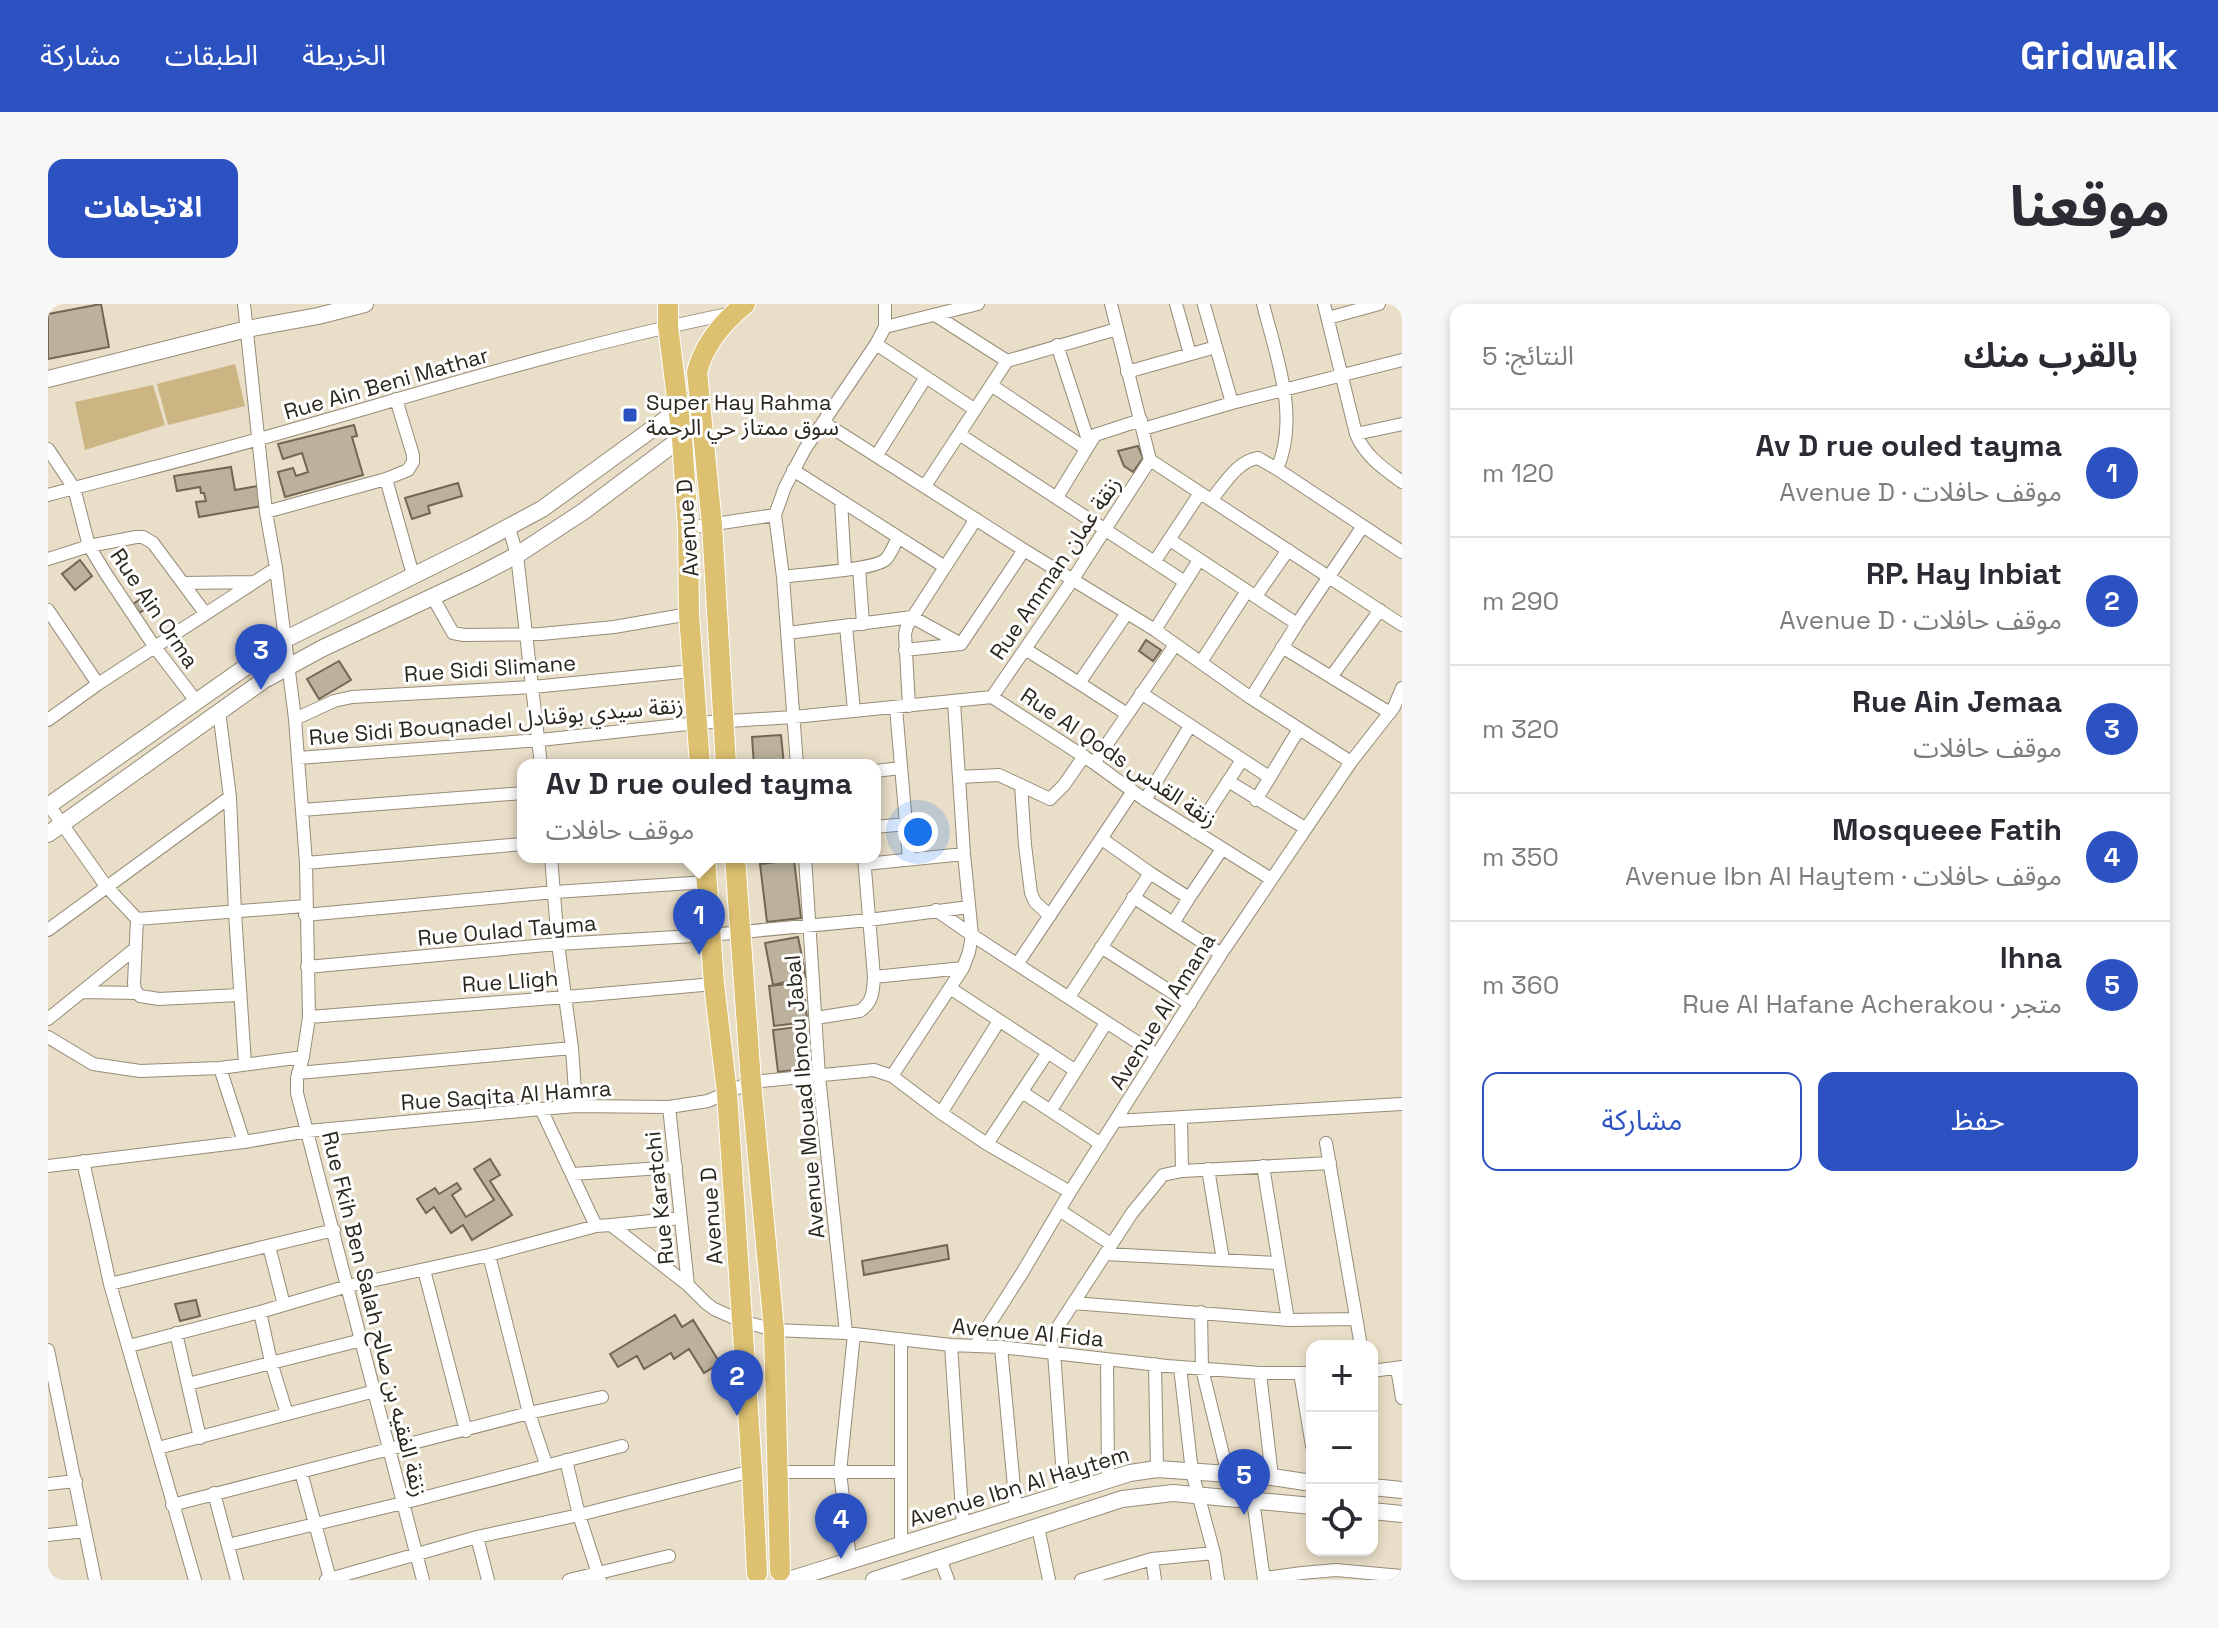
<!DOCTYPE html>
<html lang="ar">
<meta charset="utf-8">
<style>
:root{--surface:#fff;--page:#f7f7f7;--text:#2b2b33;--muted:#7c7c81;--line:#e1e1e2;--accent:#2c52c2}
body{margin:0;font-family:"Space Grotesk","Noto Sans Arabic",sans-serif;background:var(--page);color:var(--text);direction:rtl}
.controls{position:absolute;right:24px;bottom:24px;display:grid;overflow:hidden;border-radius:16px;box-shadow:0 4px 12px #0003}
.controls button{width:72px;height:72px;display:grid;place-items:center;padding:0;border:0;border-bottom:2px solid var(--line);background:var(--surface);color:var(--text);font:40px sans-serif}
.you{position:absolute;left:870px;top:528px;width:28px;height:28px;margin:-20px;border:6px solid #fff;border-radius:50%;background:#1a73e8;box-shadow:0 0 0 12px #1a73e833}
.badge{display:grid;place-items:center;width:52px;height:52px;border-radius:50%;background:var(--accent);color:#fff;font-size:26px;font-weight:700}
.pin{position:absolute;translate:-50% -66px;filter:drop-shadow(0 2px 4px #0008)}
.pin::after{content:'';position:absolute;top:42px;width:28px;height:24px;background:inherit;clip-path:polygon(0 0,100% 0,50% 100%)}
.popup{position:absolute;left:469px;top:455px;width:364px;height:104px;box-sizing:border-box;display:grid;place-content:center;border-radius:16px;background:var(--surface);filter:drop-shadow(0 2px 6px #0005);font-size:26px;white-space:nowrap;color:var(--muted)}
.popup b{font-size:30px;color:var(--text)}
.popup::after{content:'';position:absolute;left:50%;top:100%;margin-left:-16px;border:16px solid transparent;border-top-color:var(--surface)}
.list{margin:0;padding:0;list-style:none}
h2{display:flex;justify-content:space-between;align-items:center;height:104px;margin:0;padding:0 32px;font-size:34px}
h2 small{font-size:26px;font-weight:400;color:var(--muted)}
.list li{display:grid;grid-template-columns:52px 1fr auto;gap:24px;align-items:center;box-sizing:border-box;height:128px;padding:0 32px;border-top:2px solid var(--line)}
.list b{display:block;font-size:30px;white-space:nowrap}
.list p{margin:0;font-size:26px;white-space:nowrap;color:var(--muted)}
.list em{font-size:26px;font-style:normal;color:var(--muted)}
.actions{display:flex;gap:16px;padding:24px 32px}
.actions a{flex:1;padding:18px 0;border:2px solid var(--accent);border-radius:16px;text-align:center;font-size:28px;color:var(--accent)}
.actions .main{background:var(--accent);color:#fff}
.icon{flex:none;width:44px;height:44px;fill:none;stroke:currentColor;stroke-width:2;stroke-linecap:round;stroke-linejoin:round}
.map{position:relative;flex:none;width:1354px;height:1276px;overflow:hidden;direction:ltr;border-radius:16px}
header{display:flex;align-items:center;gap:48px;box-sizing:border-box;height:112px;padding:0 40px;background:var(--accent);color:#fff}
header strong{font-size:38px}
nav{display:flex;gap:44px;margin-inline-start:auto;font-size:28px}
.intro{display:flex;align-items:center;justify-content:space-between;box-sizing:border-box;height:192px;padding:0 48px}
h1{margin:0;font-size:56px}
.button{padding:20px 36px;border-radius:16px;background:var(--accent);color:#fff;font-size:28px;font-weight:700}
main{display:flex;gap:48px;padding:0 48px}
aside{flex:1;background:var(--surface);border-radius:16px;box-shadow:0 4px 12px #0003}
.map>svg:first-child{display:block}
</style>
<header>
<strong>Gridwalk</strong>
<nav><a>الخريطة</a><a>الطبقات</a><a>مشاركة</a></nav>
</header>
<div class="intro"><h1>موقعنا</h1><a class="button">الاتجاهات</a></div>
<main>
<aside>
<h2>بالقرب منك<small>النتائج: 5</small></h2>
<ul class="list">
<li><span class="badge">1</span><div><b>Av D rue ouled tayma</b><p>موقف حافلات · Avenue D</p></div><em>120 m</em></li>
<li><span class="badge">2</span><div><b>RP. Hay Inbiat</b><p>موقف حافلات · Avenue D</p></div><em>290 m</em></li>
<li><span class="badge">3</span><div><b>Rue Ain Jemaa</b><p>موقف حافلات</p></div><em>320 m</em></li>
<li><span class="badge">4</span><div><b>Mosqueee Fatih</b><p>موقف حافلات · Avenue Ibn Al Haytem</p></div><em>350 m</em></li>
<li><span class="badge">5</span><div><b>lhna</b><p>متجر · Rue Al Hafane Acherakou</p></div><em>360 m</em></li>
</ul>
<div class="actions"><a class="main">حفظ</a><a>مشاركة</a></div>
</aside>
<div class="map">
<svg width="1354" height="1276" viewBox="0 0 1354 1276">
<rect width="100%" height="100%" fill="#e9dec8"/>
<path fill="#ccb483" d="M187 60 197 102 120 121 109 80Z
M105 81 117 121 37 146 27 98Z"/>
<path fill="#bbb19c" stroke="#716754" stroke-width="2" d="M53 0 61 43 0 55V10Z
M306 121 309 132 304 133 315 171 237 193 230 168 245 164 248 172 260 168 254 149 235 155 230 140Z
M1090 142 1095 154 1085 168 1076 162 1070 147Z
M183 163 187 186 210 182 214 202 151 213 148 198 158 197 156 189H153L152 183 129 187 126 172Z
M410 179 414 192 380 202 382 209 364 215 357 194Z
M32 256 44 272 27 286 14 270Z
M102 289 108 298 91 309 85 300Z
M1098 336 1113 346 1105 357 1091 347Z
M291 357 303 376 271 395 259 375Z
M733 431 736 461H706L704 433Z
M746 556 753 614 719 618 712 560Z
M750 633 758 673 725 681 717 639Z
M747 679 749 697 757 696 759 714 750 715 751 719 726 722 721 682Z
M749 723 753 765 730 768 725 726Z
M442 855 452 871 442 877 464 911 424 936 415 921 403 929 386 903 378 909 369 895 387 884 391 890 409 879 413 885 404 891 418 913 446 896 426 865Z
M899 941 901 955 816 971 814 957Z
M148 996 152 1012 132 1017 127 1000Z
M627 1011 634 1023 645 1016 672 1059 656 1069 641 1045 626 1055 623 1049 596 1065 589 1052 570 1063 562 1050Z"/>
<g fill="none" stroke-linecap="round" stroke-linejoin="round">
<defs>
<path id="minor" d="M196 0 218 208 228 264 247 415 258 559 261 713 255 753 249 774V789L375 1276
M1063 0 1102 156 1354 321
M1128 0 1142 50
M1215 0C1228 52 1252 113 1229 165
M1276 0 1308 130C1317 152 1335 164 1354 178
M1156 1 1184 99
M887 11 959 57
M1280 14 1331 0
M837 23 930 0
M828 40 926 105
M1009 41 1041 139
M1079 68 1168 43
M943 81 1037 144
M775 118 976 246 1107 326 1203 394 1303 458
M1095 125 1184 99 1354 56
M911 130 1137 278
M1308 130 1354 120
M0 145 26 184 41 242 58 270 106 342 148 397
M829 151 878 73
M745 166 897 263
M338 175 365 271
M877 182 959 57 1069 25
M0 191C70 172 141 155 211 135 368 91 525 41 685 9
M1009 193 1047 131 1093 116
M1163 196C1176 181 1189 157 1210 154L1229 165 1354 248
M793 197 797 265
M218 208 338 175 360 166 365 158V151L348 95
M461 224 469 251 493 461
M640 224 727 211
M1122 236 1249 320
M0 255 41 242 88 233H95L105 239 157 309
M1107 257 1152 189
M811 264 815 320
M735 273C754 270 825 266 837 256 843 251 846 240 850 234
M136 279 205 278
M384 292 405 329 416 331 493 330 566 323 641 310
M1208 292 1240 246
M0 306 50 380 0 416
M798 322 806 407
M1107 326 1151 256
M740 329 864 313 913 340
M1234 343 1342 409
M977 345 1031 379 1079 309
M857 346 913 340 976 246
M1153 358 1199 287
M1283 373 1332 306
M1031 379 1079 410
M50 380 228 264
M1093 389 1221 473
M944 393 1025 275 1102 156
M1203 394 1249 320 1315 222
M906 398 916 550 924 631 1109 751
M861 402 857 330 859 322 928 215
M848 404 861 555
M171 407 182 493 187 609 197 760
M247 415 286 397 304 393 485 383 644 367
M250 454 492 436 649 419 746 413 944 393 1046 459 1097 496 1223 575
M1046 459 1127 341
M749 461 735 273 727 211 737 183 757 145 828 40 837 23V0
M827 467 853 464
M911 473 951 471 1002 495 1016 481 1036 452
M1180 477 1257 524
M973 481 977 541 983 589 987 598 1002 612
M1097 496 1142 422
M1208 496 1251 425
M0 500 58 582 89 615 257 602
M254 506 475 489
M827 523 858 520
M1147 528 1194 456
M1054 535 1102 569
M503 553 510 640 524 744 528 802
M757 553 771 772 798 1029
M258 559 475 540
M817 560 916 550
M1085 593 1173 650
M257 611 507 588 659 578
M89 615 86 679 87 686 92 692 111 695 191 691
M1125 619 1141 594
M0 626 182 493
M1053 643 1142 700
M970 659 1085 487
M259 663 510 640 662 631 821 616 921 603
M826 673 915 664
M902 684 1028 767
M33 688 89 689
M1021 693 1102 569 1141 594 1174 545
M261 713 518 693 666 680
M768 714 812 707C825 698 825 688 826 673L816 553
M0 715 88 644
M0 733 45 760 92 767 172 764 255 753
M172 764 196 838
M250 769 524 744
M844 772 915 664 921 648 924 631 888 606
M974 788 1053 840
M621 803 640 981
M493 805 548 922
M1003 806 1058 719
M893 809 951 717
M1133 814 1134 867
M1068 817 1354 800
M1278 839 1313 1042
M939 840 1000 748
M35 857 62 980 147 1276
M0 862 196 838 260 827 493 805 528 802 621 803 660 797 703 778 826 766 844 772 893 809 939 840 1022 888
M1215 862 1240 1016
M1160 865 1175 956
M525 870 628 863
M1011 906 1063 940
M563 921 633 914
M221 942 236 1001
M1057 950 1229 959
M441 951 481 1109 498 1160
M376 966 418 1127
M62 980 286 926
M1025 999 1240 1016 1308 1015
M212 1008 223 1058 239 1110
M1153 1008 1154 1065 1180 1171
M128 1029 152 1134
M903 1041 915 1222
M928 1041 974 969 1022 888 1173 650 1303 458 1346 403 1354 384
M81 1042 212 1008 300 982 441 951 548 922 563 921 640 981 658 999 666 1005 693 1017 726 1026 798 1029 903 1041 953 1043 1119 1062 1212 1069H1264
M953 1043 968 1205
M0 1046 47 1276
M1059 1055 1060 1175
M1107 1060 1109 1165
M1132 1063 1144 1168 1166 1249 1170 1276
M1349 1064 1354 1094
M1324 1067 1354 1063
M1212 1069 1224 1173
M1252 1069 1264 1142
M140 1080 314 1036
M110 1144 327 1087
M518 1156 531 1211 552 1276
M253 1168 282 1275
M731 1168H852
M0 1180 28 1177
M1016 1188 1006 1048 1002 1035 1084 909 1115 871 1134 867 1282 859
M166 1189 189 1276
M1205 1196 1216 1276
M124 1201 481 1109 554 1093
M990 1223 1001 1276
M0 1231 37 1227
M429 1233 440 1276
M180 1241 355 1199 574 1142
M853 1241V1037
M892 1254 900 1276
M1104 1255 1107 1276
M802 1256 792 1168 806 1030
M1216 1274 1254 1269 1288 1266 1354 1272
M278 1276 429 1233 531 1211 704 1167
M521 1276 621 1252
M1033 1276 1104 1255 1166 1249"/>
<path id="tertiary" d="M0 75 199 25 270 12 317 0
M0 502 236 336 427 241 494 205 651 91
M0 530 216 376 275 344 427 273 469 251 536 207 640 129
M1324 1183 1354 1186
M1324 1207 1354 1210
M744 1275 1082 1169 1109 1165 1224 1173 1264 1179
M826 1276 1074 1195 1125 1189 1264 1202"/>
<path id="primary" d="M620 0V22L634 134 640 224 641 310 652 461
M678 461 664 221 649 68C656 40 675 18 697 0
M657 553 666 680 679 789 704 1167 709 1269
M687 553 703 778 726 1026 732 1267"/>
</defs>
<use href="#minor" stroke="#968c78" stroke-width="14"/>
<use href="#tertiary" stroke="#968c78" stroke-width="18"/>
<use href="#primary" stroke="#fff" stroke-width="22"/>
<use href="#minor" stroke="#fff" stroke-width="12"/>
<use href="#tertiary" stroke="#fff" stroke-width="16"/>
<use href="#primary" stroke="#ddc171" stroke-width="20"/>
</g>
<rect fill="#2c52c2" stroke="#fff" stroke-width="3" x="574" y="103" width="16" height="16" rx="4"/>
<g text-anchor="middle" stroke-width="6" stroke-linejoin="round" paint-order="stroke">
<g font-size="22" fill="#2b271f" stroke="#fff">
<text transform="translate(338 79) rotate(-16)" y="8">Rue Ain Beni Mathar</text>
<text transform="translate(639 224) rotate(-94)" y="8">Avenue D</text>
<text transform="translate(1007 264) rotate(-56)" y="8">Rue Amman زنقة عمان</text>
<text transform="translate(107 304) rotate(56)" y="8">Rue Ain Orma</text>
<text transform="translate(442 364) rotate(-4)" y="8">Rue Sidi Slimane</text>
<text transform="translate(448 417) rotate(-5)" y="8">Rue Sidi Bouqnadel زنقة سيدي بوقنادل</text>
<text transform="translate(1071 453) rotate(34)" y="8">Rue Al Qods زنقة القدس</text>
<text transform="translate(459 626) rotate(-5)" y="8">Rue Oulad Tayma</text>
<text transform="translate(462 677) rotate(-4)" y="8">Rue Lligh</text>
<text transform="translate(1114 707) rotate(-58)" y="8">Avenue Al Amana</text>
<text transform="translate(458 791) rotate(-4)" y="8">Rue Saqita Al Hamra</text>
<text transform="translate(756 793) rotate(-95)" y="8">Avenue Mouad Ibnou Jabal</text>
<text transform="translate(611 894) rotate(-96)" y="8">Rue Karatchi</text>
<text transform="translate(663 912) rotate(-94)" y="8">Avenue D</text>
<text transform="translate(327 1010) rotate(76)" y="8">Rue Fkih Ben Salah زنقة الفقيه بن صالح</text>
<text transform="translate(980 1028) rotate(5)" y="8">Avenue Al Fida</text>
<text transform="translate(971 1182) rotate(-17)" y="8">Avenue Ibn Al Haytem</text>
</g>
<g font-size="22" fill="#2b271f" stroke="#fff" text-anchor="start">
<text x="598" y="106">Super Hay Rahma<tspan x="598" dy="25">سوق ممتاز حي الرحمة</tspan></text>
</g>
</g>
</svg>
<div class="controls">
<button>+</button>
<button>−</button>
<button><svg class="icon" aria-label="locate" viewBox="0 0 24 24"><circle cx="12" cy="12" r="6"/><path d="M12 2v4M12 18v4M2 12h4M18 12h4"/></svg></button>
</div>
<div class="you"></div>
<div class="pin badge" style="left:651px;top:651px">1</div>
<div class="popup"><b>Av D rue ouled tayma</b>موقف حافلات</div>
<div class="pin badge" style="left:689px;top:1112px">2</div>
<div class="pin badge" style="left:213px;top:386px">3</div>
<div class="pin badge" style="left:793px;top:1255px">4</div>
<div class="pin badge" style="left:1196px;top:1211px">5</div>
</div>
</main>
